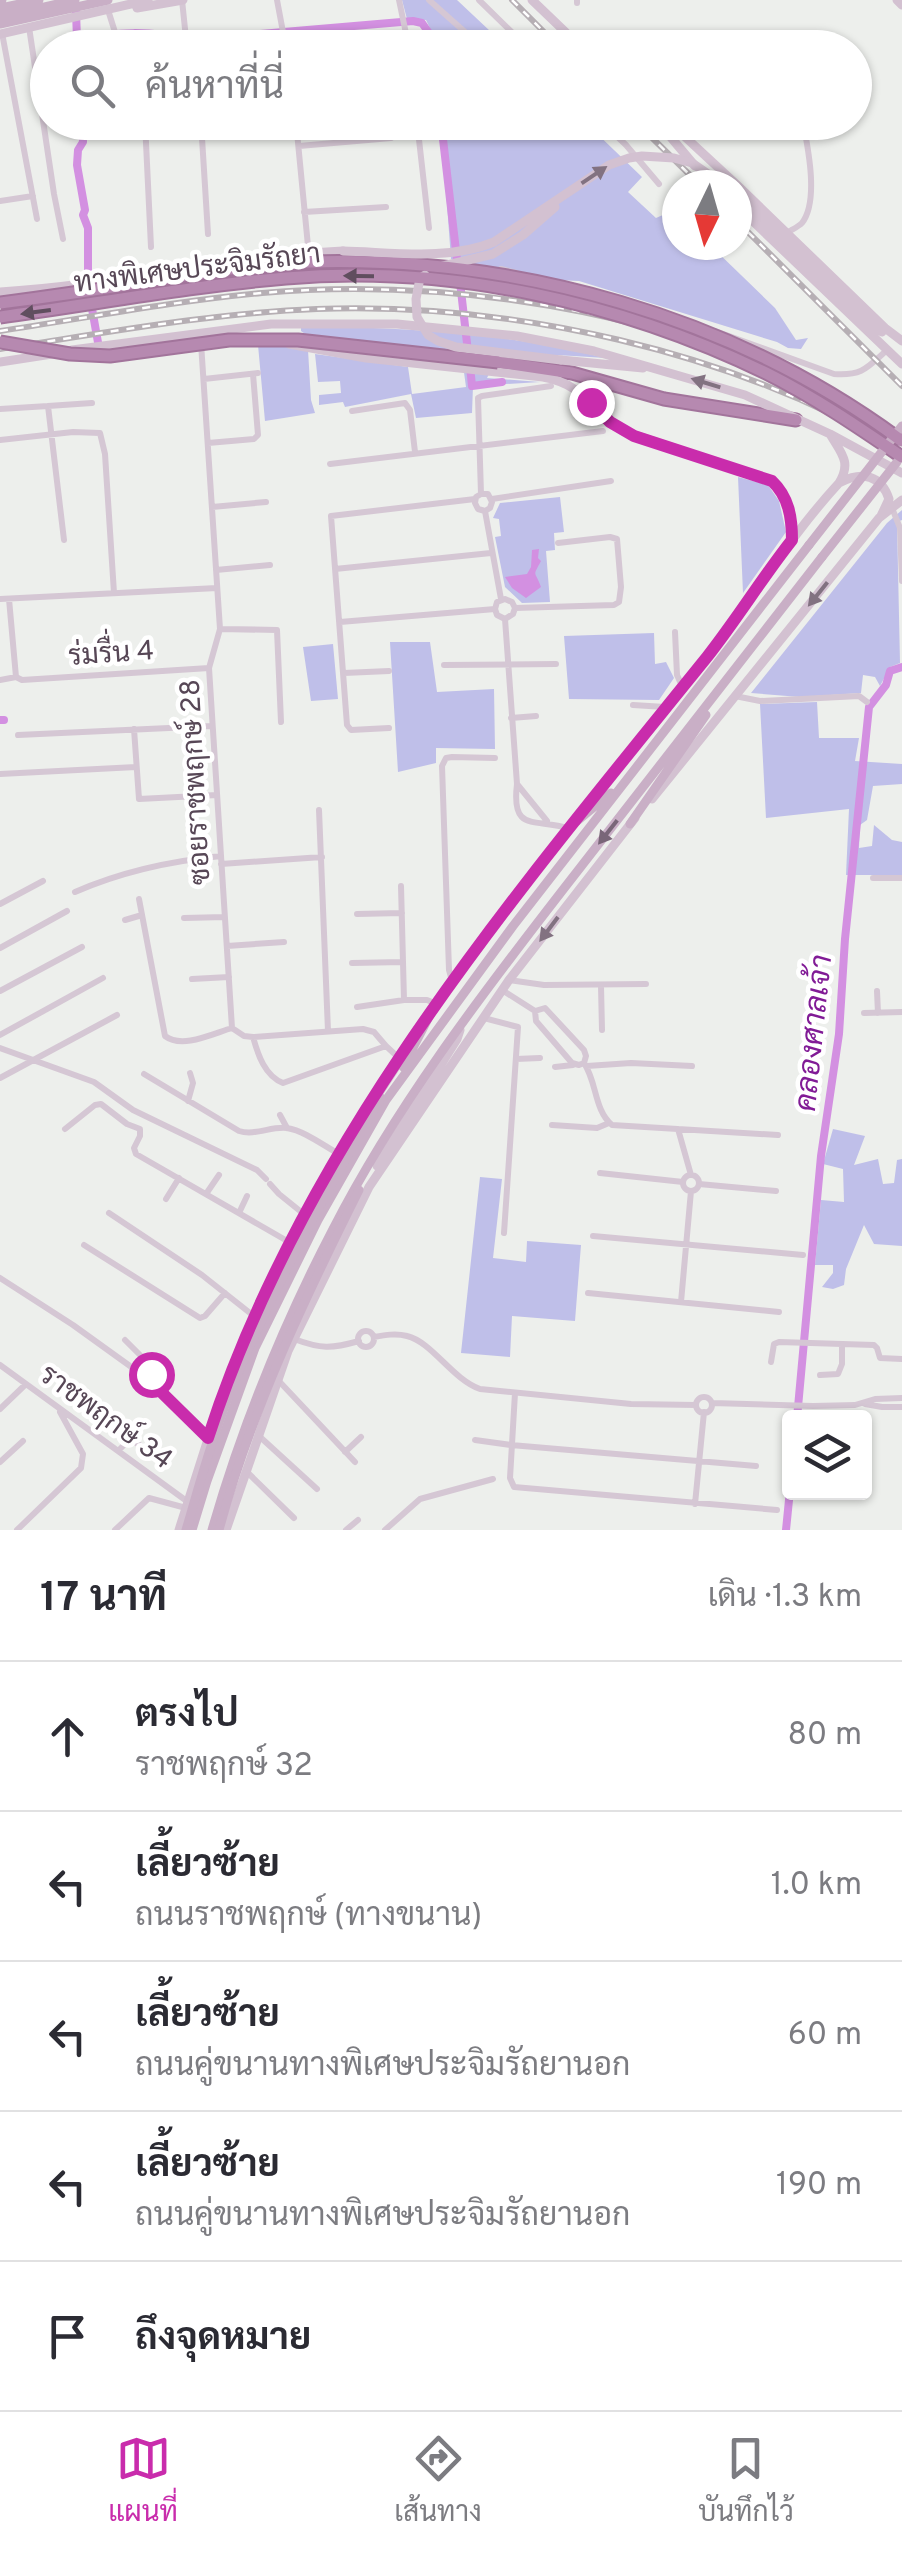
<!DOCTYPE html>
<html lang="th">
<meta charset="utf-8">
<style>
:root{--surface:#fff;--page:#f7f7f7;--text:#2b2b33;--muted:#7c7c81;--line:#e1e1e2;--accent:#c92cac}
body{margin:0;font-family:Overpass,Sarabun,sans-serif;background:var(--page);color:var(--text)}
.controls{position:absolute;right:30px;bottom:30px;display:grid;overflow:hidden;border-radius:10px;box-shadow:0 2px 8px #0004}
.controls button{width:90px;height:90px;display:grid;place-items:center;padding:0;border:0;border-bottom:2px solid var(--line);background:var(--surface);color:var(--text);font:50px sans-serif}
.compass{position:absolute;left:662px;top:170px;width:90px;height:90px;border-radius:50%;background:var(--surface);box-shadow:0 2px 8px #0004;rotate:185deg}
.stop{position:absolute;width:30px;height:30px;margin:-22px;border:8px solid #c92cac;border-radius:50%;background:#fff}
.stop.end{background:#c92cac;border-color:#fff;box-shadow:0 2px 10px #0008}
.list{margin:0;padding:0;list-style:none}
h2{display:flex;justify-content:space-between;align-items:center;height:130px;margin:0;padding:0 40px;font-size:42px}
h2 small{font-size:32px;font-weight:400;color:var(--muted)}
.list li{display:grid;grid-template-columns:65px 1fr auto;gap:30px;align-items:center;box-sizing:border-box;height:150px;padding:0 40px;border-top:2px solid var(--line)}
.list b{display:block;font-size:38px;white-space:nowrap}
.list p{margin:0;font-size:32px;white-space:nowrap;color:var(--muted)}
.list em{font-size:32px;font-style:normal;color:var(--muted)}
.icon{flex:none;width:55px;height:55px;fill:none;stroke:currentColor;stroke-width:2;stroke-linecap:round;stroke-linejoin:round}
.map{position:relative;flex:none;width:902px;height:1530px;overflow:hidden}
.search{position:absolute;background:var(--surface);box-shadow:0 2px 8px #0004;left:30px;right:30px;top:30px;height:110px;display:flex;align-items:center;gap:25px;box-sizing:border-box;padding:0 35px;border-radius:55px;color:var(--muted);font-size:38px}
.sheet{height:880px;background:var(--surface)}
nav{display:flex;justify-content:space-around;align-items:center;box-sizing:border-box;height:140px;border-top:2px solid var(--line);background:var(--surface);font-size:28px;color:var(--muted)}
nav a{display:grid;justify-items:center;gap:5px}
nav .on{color:var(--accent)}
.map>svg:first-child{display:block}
</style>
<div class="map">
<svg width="902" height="1530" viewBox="0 0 902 1530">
<rect width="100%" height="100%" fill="#edefec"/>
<path fill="#bfbfe9" d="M402 0H457L490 31 465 47H434L432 32 426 20 407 19Z
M441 123H586L642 177 628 192 656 218 674 210 677 213V245H710L775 308 796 340 808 338 801 349 788 348 777 342 579 281 556 280 451 259Z
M301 326C404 328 506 332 606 358L557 355 498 356 487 378 540 382 473 386 472 413 416 418 411 394 345 407 343 402 319 405V395L341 393 340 381 318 382 315 354 408 367 412 394 466 387 463 365 323 347 301 331Z
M258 345H282L308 350 311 400 315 413 265 421Z
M738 477 768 485 779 501 786 532 743 593Z
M560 497 564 532 554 533 555 550 546 551 550 602 522 603 505 587 495 537 501 536 499 519 493 518 500 503Z
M902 510V520L897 522 900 663 890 667 880 686 875 677 863 675 861 693 800 697 751 693 887 523Z
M654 633 655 664 666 662 674 678 659 700 569 699 564 636Z
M390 642H430L437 692 494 689 495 749 436 748V763L398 772Z
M333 644 338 699 311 701 303 647Z
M817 702 819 738H859L855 761 902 764V784L873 786 867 820 860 825 859 848 872 846 874 825 892 840 902 842V875H846L849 809 766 818 760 704Z
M833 1129 865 1136 854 1165 878 1159 883 1184 894 1183 897 1160 902 1159V1246L874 1244 864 1225 846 1269 844 1285 833 1289 822 1287 833 1273V1265H815L821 1200 844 1202 843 1169 823 1164Z
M480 1177 502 1179 493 1258 526 1262 527 1241 581 1245 575 1321 512 1316 510 1357 461 1353Z"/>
<path fill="#d390e1" d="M539 549 538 558 541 561C532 578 535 570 541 587L526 598 512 588 505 577 527 574 531 567 532 550Z"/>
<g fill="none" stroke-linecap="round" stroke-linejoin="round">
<path stroke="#d390e1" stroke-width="8" d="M76 12 77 39C116 32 151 30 189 40L413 21 422 23 429 33 432 48
M82 122 83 142 78 150 77 165 85 210 83 215 88 228V284
M441 122 458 268
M460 282 468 352
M91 303 99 348
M470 366 472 386 502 382
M0 720H4
M797 1418 821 1156 839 1034 845 939 869 707 886 685 890 671 902 667
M786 1530 790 1490"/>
<defs>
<path id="highway" d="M498 362 572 373 664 399 796 420"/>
</defs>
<use href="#highway" stroke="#a2749b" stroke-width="15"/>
<path stroke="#d5c7d4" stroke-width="6" d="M182 0 187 48
M277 0 286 48
M399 0 409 48
M429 0 483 48
M479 0 528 48
M577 0V3
M108 10 120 48
M29 27 54 194 63 239
M2 33 37 219
M768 46 769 48
M145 122 151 247
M201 122 208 234
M296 122 308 246
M417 122 429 228
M602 122 626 145 659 184
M299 146 391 138
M0 201 33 196
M304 212 386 207
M788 232C793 229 798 227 802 223 819 201 808 148 803 122
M501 269 516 273
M715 331 834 374C862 376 867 368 887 350
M201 343 220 629 209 668 232 1028 244 1036 253 1037
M204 379 258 373
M0 409 48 406
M352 411 405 403 410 410 415 452
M0 440 73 432 100 433 105 454 114 593
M208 443 254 439 258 435 253 374
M330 464 603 431
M481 494 478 398 482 396 551 386
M492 499 611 481
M212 507 266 502
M892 508 900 528 902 581
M485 511 490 508 492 502 488 494H481L476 497 475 503 478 509 485 511 501 599
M64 540 48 406 92 403
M335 569 491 553
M216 570 270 565
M0 599 217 588
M9 599 16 677
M515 608 614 605 619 602 621 587 617 539 610 537 558 543
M505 619 497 615 495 609 497 602 505 599 512 602 515 608 513 614 505 619 517 784C511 833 535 818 568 828
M340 622 495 609
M221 629 277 630 281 722
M675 632 677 675 682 686
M444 665 556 664
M344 673 389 671
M0 680 16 677 22 680 209 668
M735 696 760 701 859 696 867 702
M633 705 665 707
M511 718 536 716
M389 728 351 730 347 725 331 516 475 499
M134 729 139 799 217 795
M18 735 212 726
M0 774 136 767
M517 784 547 821
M319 810 328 1031
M221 864 322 857
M873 878H902
M401 886 404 1000H427L437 1004
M75 892C123 871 170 861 221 856
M139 899 165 1036C182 1049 212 1034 232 1028
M0 904 43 881
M357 914 402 913
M184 918 225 917
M125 920 142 915
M227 946 284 942
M0 948 67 911
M352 963 403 962
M192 979 229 977
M509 980 544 985 646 984
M452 981 449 970 442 766 446 758 452 757 495 758
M601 986 602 1030
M502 990 535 1011 545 1008 584 1050 586 1056 584 1063C597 1082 594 1110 612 1125L778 1135
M0 991 82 947
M877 991 878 1013
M357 1007 404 1000
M535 1011 536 1021 572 1063 579 1065 584 1063
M864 1013 902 1012
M484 1018 518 1027 504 1233
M363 1029 374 1032 386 1046 283 1083C265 1076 258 1055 253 1037Z
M0 1035 103 978
M386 1046 400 1059
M0 1048 94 1082 133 1110 257 1170 266 1179
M516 1059 540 1058
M587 1066 631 1063 692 1066
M555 1067 573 1065
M144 1074 239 1131C255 1136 271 1126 287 1128 305 1131 324 1146 339 1154
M0 1078 117 1015
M188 1101 193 1083 190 1073
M280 1115 287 1128
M552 1125 597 1128 609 1123
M65 1129 95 1105 101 1104 127 1124 140 1129V1136L134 1148 136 1154 289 1242
M678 1129 691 1175
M600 1173 683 1182
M683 1183a8 8 0 1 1 16 0a8 8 0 1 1-16 0Z
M270 1184 279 1194 305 1215
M699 1184 776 1191
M206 1194 219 1175
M166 1199 179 1178
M109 1213 202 1275 255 1317
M239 1213 247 1196
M593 1236 803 1255
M84 1245 200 1318 205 1316 225 1293
M0 1278 73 1325 148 1379 208 1438
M588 1293 779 1312
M681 1302 691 1191
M358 1339a8 8 0 1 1 16 0a8 8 0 1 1-16 0Z
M374 1337C385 1335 396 1333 407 1336 432 1342 452 1379 480 1389L631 1404 696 1405
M294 1339C321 1349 331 1349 359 1341
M125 1340 151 1366 148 1379
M771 1362 774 1344 779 1342 874 1345 877 1348 880 1358 902 1359
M0 1365 188 1502
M820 1375 838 1374 842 1364V1345
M277 1379 355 1462
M515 1393 510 1478 514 1487 777 1510
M696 1405a8 8 0 1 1 16 0a8 8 0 1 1-16 0Z
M712 1403 813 1406 855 1405 875 1399 902 1398
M865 1404 882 1407H902
M0 1409 26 1384
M259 1436 317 1489
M475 1440 511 1445 756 1466
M118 1451 130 1439 141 1446
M345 1452 361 1437
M0 1462 23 1441
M246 1471 294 1518
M695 1504 704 1412
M17 1530 81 1468 83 1454 60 1412
M115 1530 149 1498 186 1508
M346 1530 358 1520
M385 1530 420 1499 493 1479"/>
<path stroke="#d3c1d1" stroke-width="9" d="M532 0 582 48
M897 0 902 5
M137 8 183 0
M0 34 148 0
M658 122 695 166
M669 122 737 185
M737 185 885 328 902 341
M737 197 865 320 882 332
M737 206 902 364
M0 292C115 285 228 257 343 251
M289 344 366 358 543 377C587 385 589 411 623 431L772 481C789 497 792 518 792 540
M72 350 271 324H397L517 336 594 351 745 395 830 434 902 473
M561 360 643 368
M0 362 52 354
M841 482C862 471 881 475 889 499L881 516
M652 799 879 518 902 500
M428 1017C513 890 615 774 709 654 753 598 790 536 839 483 852 462 841 453 830 434
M377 1166 457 1039 460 1030
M179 1530 217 1411 289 1242 339 1154 414 1039
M226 1530 288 1351 369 1187 509 980 635 818"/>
<path stroke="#c9afc6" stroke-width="9" d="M0 0H2
M0 8 39 0
M0 17 75 0
M0 24 108 0
M577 821 611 793
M630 824 706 715
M403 1067 432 1011
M192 1530 207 1481 255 1348 318 1220 386 1100 513 926 809 545
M212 1530C242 1426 283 1325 333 1229 395 1108 479 998 562 891 648 779 736 669 822 557"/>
<use href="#highway" stroke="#b689b0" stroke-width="11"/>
<defs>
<path id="rail" d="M512 0 560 48
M636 122 700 185
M737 221 902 386
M0 331C87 318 174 301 262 293 424 279 609 303 759 365 808 384 856 409 902 434
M0 349C105 333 211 313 317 309 512 302 734 351 902 452"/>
</defs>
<use href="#rail" stroke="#b6afb4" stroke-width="6"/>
<use href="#rail" stroke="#fff" stroke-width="2.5" stroke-dasharray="8" stroke-linecap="butt"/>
<defs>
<path id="highway-bridge" d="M0 303C48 297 95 290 143 282 198 274 253 264 309 262 517 256 734 316 902 441
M0 317C95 304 191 286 286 278 449 264 620 302 766 373 814 397 858 427 902 457
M0 342 70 354 110 356 229 340H298L498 362"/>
</defs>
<use href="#highway-bridge" stroke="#a2749b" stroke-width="15" stroke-linecap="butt"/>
<path stroke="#d3c1d1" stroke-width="9" d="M343 251C391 252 448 261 494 242L609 165 629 158 642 156 674 158 692 163 724 185
M443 266 493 254 523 235 555 207
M425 275 420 278 416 299 417 317 428 335 438 341 456 347 561 360"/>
<path stroke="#c9afc6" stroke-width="9" d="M809 545 902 426
M822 557 897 462
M186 1530C199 1486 211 1441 228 1398 270 1293 324 1195 381 1098
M219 1530C251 1411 304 1300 359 1190"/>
<use href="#highway-bridge" stroke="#b689b0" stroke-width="11"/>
</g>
<defs><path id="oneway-solid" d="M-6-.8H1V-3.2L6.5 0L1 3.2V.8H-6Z" transform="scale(2.5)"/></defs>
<g fill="#827281">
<use href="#oneway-solid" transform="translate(594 175) rotate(-34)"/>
<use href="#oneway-solid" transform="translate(706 383) rotate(-163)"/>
<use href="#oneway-solid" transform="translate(818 594) rotate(129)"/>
<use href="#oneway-solid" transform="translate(549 929) rotate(127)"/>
</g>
<g fill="#604e5f">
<use href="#oneway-solid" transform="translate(359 276) rotate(-179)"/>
<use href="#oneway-solid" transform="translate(36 312) rotate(172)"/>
</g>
<use fill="#796678" href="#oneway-solid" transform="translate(608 832) rotate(128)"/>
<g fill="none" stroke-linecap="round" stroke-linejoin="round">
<path stroke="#c92cac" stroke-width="12" d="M151 1374 148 1379 208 1438C303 1142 515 895 707 657 737 619 762 578 792 540 792 518 789 497 772 481L634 436 610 422 591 402"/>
</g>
<g text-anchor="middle" stroke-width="9" stroke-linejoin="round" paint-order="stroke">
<g font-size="28" fill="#574756" stroke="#fff">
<text transform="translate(197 267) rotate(-7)" y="10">ทางพิเศษประจิมรัถยา</text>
<text transform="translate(111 652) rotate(-4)" y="10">ร่มรื่น 4</text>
<text transform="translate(194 782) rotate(-93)" y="10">ซอยราชพฤกษ์ 28</text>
<text transform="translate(107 1416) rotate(36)" y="10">ราชพฤกษ์ 34</text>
</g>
<g font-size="30" font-style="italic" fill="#811b96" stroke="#fff">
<text transform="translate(813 1033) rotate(-84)" y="10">คลองศาลเจ้า</text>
</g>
</g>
</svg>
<div class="controls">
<button><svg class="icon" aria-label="layers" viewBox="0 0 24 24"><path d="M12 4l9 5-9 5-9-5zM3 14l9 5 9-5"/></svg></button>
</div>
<svg class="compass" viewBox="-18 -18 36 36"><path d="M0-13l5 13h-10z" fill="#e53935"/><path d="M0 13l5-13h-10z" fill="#7c7c81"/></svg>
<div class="stop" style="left:151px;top:1374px"></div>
<div class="stop end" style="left:591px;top:402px"></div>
<div class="search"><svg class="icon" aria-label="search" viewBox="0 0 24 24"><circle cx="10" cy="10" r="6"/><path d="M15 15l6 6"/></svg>ค้นหาที่นี่</div>
</div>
<section class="sheet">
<h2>17 นาที<small>เดิน · 1.3 km</small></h2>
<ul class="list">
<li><svg class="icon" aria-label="ahead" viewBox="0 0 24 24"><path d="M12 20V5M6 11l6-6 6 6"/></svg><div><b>ตรงไป</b><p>ราชพฤกษ์ 32</p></div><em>80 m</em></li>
<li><svg class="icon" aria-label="left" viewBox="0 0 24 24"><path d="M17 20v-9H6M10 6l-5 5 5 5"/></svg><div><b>เลี้ยวซ้าย</b><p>ถนนราชพฤกษ์ (ทางขนาน)</p></div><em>1.0 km</em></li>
<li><svg class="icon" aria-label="left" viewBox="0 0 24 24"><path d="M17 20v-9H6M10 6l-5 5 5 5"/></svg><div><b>เลี้ยวซ้าย</b><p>ถนนคู่ขนานทางพิเศษประจิมรัถยานอก</p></div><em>60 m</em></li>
<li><svg class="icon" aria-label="left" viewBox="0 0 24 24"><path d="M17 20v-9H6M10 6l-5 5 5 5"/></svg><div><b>เลี้ยวซ้าย</b><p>ถนนคู่ขนานทางพิเศษประจิมรัถยานอก</p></div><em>190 m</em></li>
<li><svg class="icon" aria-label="arrive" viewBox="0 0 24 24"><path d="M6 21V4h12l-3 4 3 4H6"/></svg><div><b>ถึงจุดหมาย</b></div></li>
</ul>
</section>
<nav>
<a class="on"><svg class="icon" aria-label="map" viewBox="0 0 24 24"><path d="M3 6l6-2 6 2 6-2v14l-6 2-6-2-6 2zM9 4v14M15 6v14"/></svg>แผนที่</a>
<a><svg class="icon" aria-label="directions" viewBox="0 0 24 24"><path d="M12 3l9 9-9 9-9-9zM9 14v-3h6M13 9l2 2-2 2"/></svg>เส้นทาง</a>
<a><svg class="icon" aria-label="saved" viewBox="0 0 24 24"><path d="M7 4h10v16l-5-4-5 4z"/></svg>บันทึกไว้</a>
</nav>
